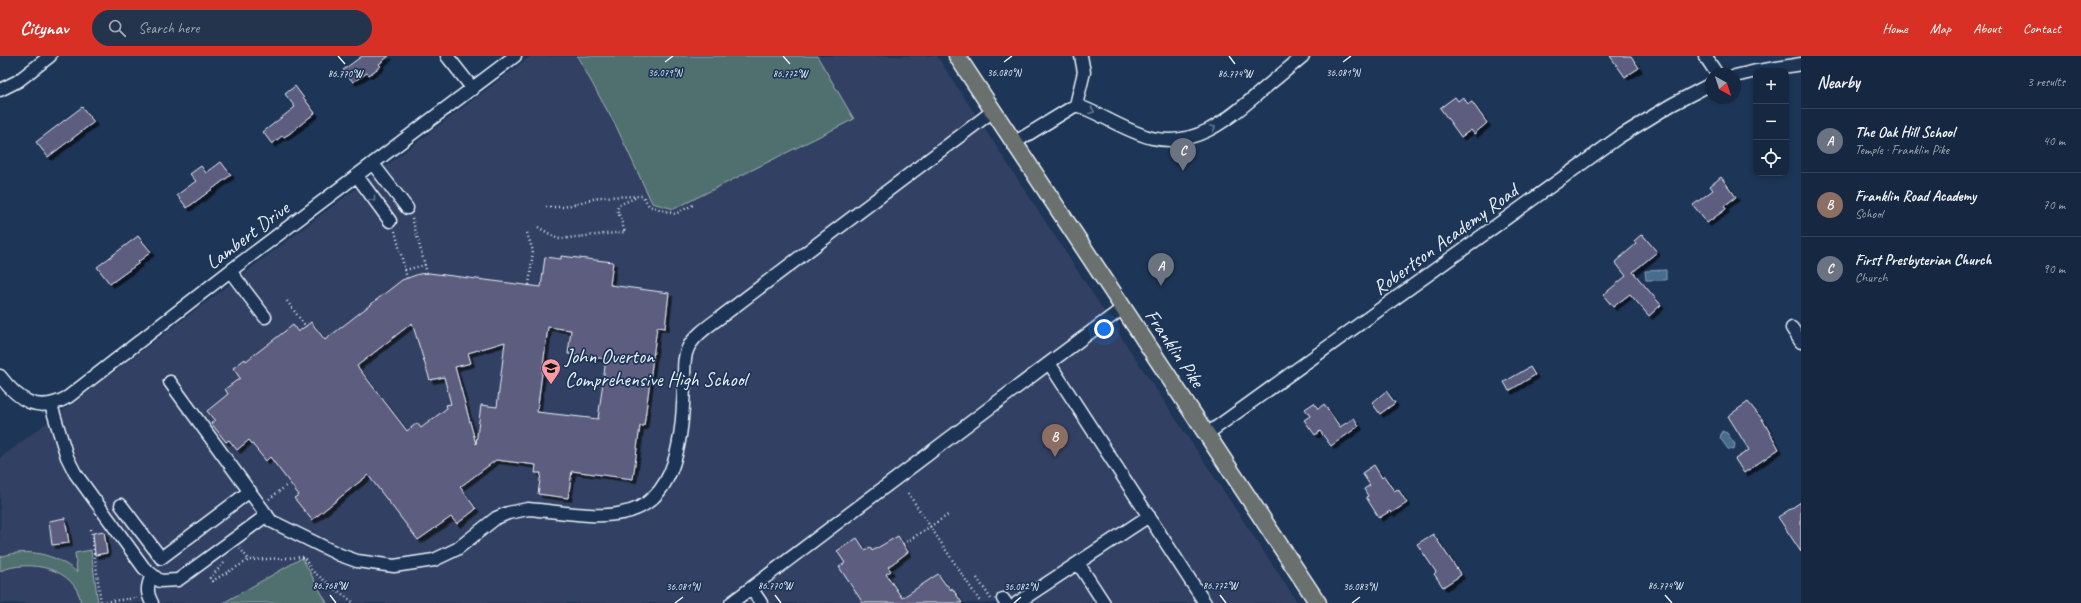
<!DOCTYPE html>
<meta charset="utf-8">
<style>
:root{--surface:#162841;--page:#23344c;--text:#f1f3f6;--muted:#9ea6b1;--line:#35445a;--accent:#d93025}
body{margin:0;font-family:Caveat,sans-serif;background:var(--page);color:var(--text)}
.controls{position:absolute;right:12px;top:12px;display:grid;overflow:hidden;border-radius:8px;box-shadow:0 2px 6px #0003}
.controls button{width:36px;height:36px;display:grid;place-items:center;padding:0;border:0;border-bottom:1px solid var(--line);background:var(--surface);color:var(--text);font:20px sans-serif}
.compass{position:absolute;left:1705px;top:12px;width:36px;height:36px;border-radius:50%;background:var(--surface);box-shadow:0 2px 6px #0003;rotate:141deg}
.you{position:absolute;left:1104px;top:273px;width:14px;height:14px;margin:-10px;border:3px solid #fff;border-radius:50%;background:#1a73e8;box-shadow:0 0 0 6px #1a73e833}
.badge{display:grid;place-items:center;width:26px;height:26px;border-radius:50%;background:var(--accent);color:#fff;font-size:13px;font-weight:700}
.pin{position:absolute;translate:-50% -33px;filter:drop-shadow(0 1px 2px #0008)}
.pin::after{content:'';position:absolute;top:21px;width:14px;height:12px;background:inherit;clip-path:polygon(0 0,100% 0,50% 100%)}
.list{margin:0;padding:0;list-style:none}
h2{display:flex;justify-content:space-between;align-items:center;height:52px;margin:0;padding:0 16px;font-size:17px}
h2 small{font-size:13px;font-weight:400;color:var(--muted)}
.list li{display:grid;grid-template-columns:26px 1fr auto;gap:12px;align-items:center;box-sizing:border-box;height:64px;padding:0 16px;border-top:1px solid var(--line)}
.list b{display:block;font-size:15px;white-space:nowrap}
.list p{margin:0;font-size:13px;white-space:nowrap;color:var(--muted)}
.list em{font-size:13px;font-style:normal;color:var(--muted)}
.icon{flex:none;width:22px;height:22px;fill:none;stroke:currentColor;stroke-width:2;stroke-linecap:round;stroke-linejoin:round}
.map{position:relative;flex:none;width:1801px;height:547px;overflow:hidden}
header{display:flex;align-items:center;gap:24px;box-sizing:border-box;height:56px;padding:0 20px;background:var(--accent);color:#fff}
header strong{font-size:19px}
nav{display:flex;gap:22px;margin-inline-start:auto;font-size:14px}
.search{width:280px;height:36px;background:var(--page);display:flex;align-items:center;gap:10px;box-sizing:border-box;padding:0 14px;border-radius:22px;color:var(--muted);font-size:15px}
main{display:flex}
aside{flex:1;background:var(--surface)}
.map>svg:first-child{display:block}
</style>
<header>
<strong>Citynav</strong>
<div class="search"><svg class="icon" aria-label="search" viewBox="0 0 24 24"><circle cx="10" cy="10" r="6"/><path d="M15 15l6 6"/></svg>Search here</div>
<nav><a>Home</a><a>Map</a><a>About</a><a>Contact</a></nav>
</header>
<main>
<div class="map">
<svg width="1801" height="547" viewBox="0 0 1801 547">
<defs>
<filter id="shadow"><feDropShadow dx="3.5" dy="3.5" stdDeviation="0" flood-color="#0009"/></filter>
</defs>
<rect width="100%" height="100%" fill="#1d3557"/>
<filter id="ink" filterUnits="userSpaceOnUse"><feTurbulence type="fractalNoise" baseFrequency=".025" numOctaves="2"/><feDisplacementMap in="SourceGraphic" scale="8" xChannelSelector="R" yChannelSelector="G"/><feConvolveMatrix kernelMatrix="1 2 1 2 8 2 1 2 1" color-interpolation-filters="sRGB"/></filter>
<g filter="url(#ink)">
<path fill="#304163" d="M531 0H937L1104 255 1298 547H0V402Z"/>
<path fill="#506f6e" stroke="#9cb0b3" d="M577 0H817L854 63 674 153 652 147 617 72Z
M91 494 98 547H81C76 511 28 503 0 515V501C28 491 55 498 77 516L75 497Z
M302 502 327 547H223Z"/>
<path fill="#476d8e" stroke="#87a2b8" d="M1666 214V224H1646L1645 215Z
M1722 375 1727 377 1735 388 1734 394 1728 393 1720 382Z"/>
<path fill="#5d5d7f" stroke="#e8f1f8" fill-rule="evenodd" filter="url(#shadow)" d="M362 0H389L379 8 381 10 369 19 367 17 353 26 343 14Z
M1610 0H1631L1639 12 1625 21Z
M295 30 315 57 289 78 284 81 282 80 272 88 263 76 295 51 285 38Z
M1455 41 1458 45 1463 41 1468 48 1472 46 1487 67 1474 78 1471 74 1461 81 1440 52Z
M82 51 94 66 48 101 36 86Z
M221 106 231 119 187 152 177 139 196 125 190 118 201 110 206 117Z
M1721 121 1736 141 1724 150 1726 153 1707 167 1693 149 1713 134 1710 130Z
M1642 178 1657 196 1633 216 1661 249 1649 260 1630 238 1613 251 1603 239 1626 220 1615 206 1636 188 1634 185Z
M138 180 151 196 138 206 139 207 110 228 97 211Z
M561 200 613 206 610 229 669 237 665 272 657 271 644 370H640L633 423 572 415 568 442 538 438 541 417H535L536 409 496 404 460 431 476 453 457 468 451 461 418 484 368 419 312 464 294 442 299 439 270 401 266 405 249 384 237 394 229 384 226 386 211 367 215 365 207 355 228 338 225 333 240 322 233 312 245 303 246 305 293 269 298 276 311 266 325 284 402 224 419 218 429 217 541 231 545 201 561 203ZM412 267 430 324 444 321 451 348 446 349 447 352 421 372 417 367 407 375 357 310ZM548 271 571 274 568 298 606 303 598 363 537 356ZM505 286 497 351 481 349 476 388 455 311 471 307 468 297Z
M1530 311 1535 319 1509 335 1504 326Z
M1386 335 1395 347 1380 358 1372 347Z
M1748 346 1762 363 1779 393 1744 417 1735 403 1749 394 1728 360Z
M1314 347 1318 353 1324 348 1340 371 1354 362 1359 370 1331 390 1320 375 1315 379 1304 364 1310 360 1305 353Z
M1374 409 1382 422 1384 420 1394 435 1398 433 1407 447 1391 457 1390 455 1379 462 1366 441 1368 440 1364 433 1370 429 1362 417Z
M1801 446V496L1778 461Z
M65 462 69 487 52 489 49 465Z
M104 475 107 497 95 499 93 477Z
M1433 478 1461 519 1443 531 1434 518 1436 516 1417 488Z
M898 480 908 496 888 511 891 515 886 518 902 542 938 518 946 529H947L951 534 952 532 962 547H863L839 511 845 507 837 495 857 482 865 494 870 491 872 495Z"/>
<g fill="none" stroke-linecap="round" stroke-linejoin="round">
<defs>
<path id="minor" d="M447 0 473 33
M1081 0 1084 16 1076 49C1102 58 1125 75 1152 82 1196 92 1228 63 1259 37 1274 24 1289 12 1303 0
M1705 0 1717 18
M1758 15 1801 8
M1735 20 1756 15
M0 34 18 25 50 0
M1014 87 1076 49
M373 108 407 152
M357 120 390 165
M230 215 265 261
M1123 252 1049 307 1205 547
M1792 272 1801 286
M0 320C19 345 38 358 68 341L230 215 515 0
M170 326 271 465 340 499 357 505 394 510 434 504 457 493 496 462 508 457 528 453C557 455 594 463 622 457 679 447 682 376 684 331 685 318 682 304 688 292 695 278 713 267 726 257L993 55
M51 349 67 401 75 417 144 512 160 525 178 524 267 459
M1207 378 1619 81 1671 49 1711 28
M121 449 161 502 250 435
M1078 507 1104 547
M152 519C147 530 146 536 152 547
M1003 543 1006 547
M731 547 751 532
M761 547 751 532 1049 307
M1017 547 1149 460"/>
<path id="major" d="M957 0 1318 547"/>
</defs>
<use href="#minor" stroke="#e8f1f8" stroke-width="15"/>
<use href="#major" stroke="#e8f1f8" stroke-width="19"/>
<path stroke="#e8f1f8" stroke-width="2.5" stroke-dasharray="1 3" stroke-linecap="butt" d="M546 151H564L600 141 643 140 649 150 675 158 693 149
M412 162 427 217
M538 171 558 183 625 176 617 153 619 149 637 141
M395 175 407 222
M527 177 533 195 529 229
M405 214 425 209
M287 245 306 271
M908 437 981 547
M269 443 286 430
M91 473 101 547
M903 488 948 459
M240 492 249 504 304 501 312 515 354 547
M224 507 210 522 212 525 249 504
M977 522 991 543
M101 546 137 542"/>
<use href="#minor" stroke="#1d3557" stroke-width="12"/>
<use href="#major" stroke="#6b706d" stroke-width="16"/>
</g>
<defs><path id="oneway-chevron" d="M-2-3.5L2.5 0L-2 3.5" fill="none" stroke-width="1.6" stroke-linecap="round" stroke-linejoin="round"/></defs>
<g stroke="#64778f">
<use href="#oneway-chevron" transform="translate(1092 55) rotate(21)"/>
<use href="#oneway-chevron" transform="translate(1213 72) rotate(-30)"/>
<use href="#oneway-chevron" transform="translate(373 143) rotate(53)"/>
</g>
</g>
<path fill="none" stroke="#e8f1f8" stroke-width="1.5" d="M338 0 345 8M783 0 790 8M1229 0 1235 8M665 6 673 0M1004 6 1012 0M1343 6 1351 0M330 539 336 547M775 539 781 547M1220 539 1226 547M1665 539 1672 547M675 547 683 541M1014 547 1021 541M1352 547 1360 541"/>
<defs>
<symbol id="school-pin" viewBox="-11 -11 22 30"><path d="M0 17L-7.5 6A9.5 9.5 0 1 1 7.5 6Z" fill="#ff9aa2" stroke="#1d3557"/><path d="M0-5L7-2L0 1L-7-2ZM-4 1L0 2.5L4 1V4Q0 6-4 4Z" fill="#111"/></symbol>
</defs>
<g fill-rule="evenodd">
<use href="#school-pin" x="540" y="301" width="22" height="30"/>
</g>
<g text-anchor="middle" stroke-width="3.5" stroke-linejoin="round" paint-order="stroke">
<g font-size="20" fill="#e8f1f8" stroke="#1d3557">
<text transform="translate(247 179) rotate(-37)" y="7">Lambert Drive</text>
<text transform="translate(1445 183) rotate(-36)" y="7">Robertson Academy Road</text>
<text transform="translate(1175 292) rotate(56)" y="7">Franklin Pike</text>
</g>
<g font-size="20" fill="#e8f1f8" stroke="#1d3557" text-anchor="start">
<text x="565" y="307">John Overton<tspan x="565" dy="23">Comprehensive High School</tspan></text>
</g>
</g>
<g font-size="10" text-anchor="middle" fill="#e8f1f8" stroke="#1d3557" stroke-width="3.5" stroke-linejoin="round" paint-order="stroke">
<text x="665" y="20">36.079°N</text>
<text x="1343" y="20">36.081°N</text>
<text x="1004" y="20">36.080°N</text>
<text x="345" y="21">86.770°W</text>
<text x="790" y="21">86.772°W</text>
<text x="1235" y="21">86.774°W</text>
<text x="330" y="533">86.768°W</text>
<text x="775" y="533">86.770°W</text>
<text x="1220" y="533">86.772°W</text>
<text x="1665" y="533">86.774°W</text>
<text x="683" y="534">36.081°N</text>
<text x="1021" y="534">36.082°N</text>
<text x="1360" y="534">36.083°N</text>
</g>
</svg>
<div class="controls">
<button>+</button>
<button>−</button>
<button><svg class="icon" aria-label="locate" viewBox="0 0 24 24"><circle cx="12" cy="12" r="6"/><path d="M12 2v4M12 18v4M2 12h4M18 12h4"/></svg></button>
</div>
<svg class="compass" viewBox="-18 -18 36 36"><path d="M0-13l5 13h-10z" fill="#e53935"/><path d="M0 13l5-13h-10z" fill="#9ea6b1"/></svg>
<div class="you"></div>
<div class="pin badge" style="left:1161px;top:230px;background:#6b7280">A</div>
<div class="pin badge" style="left:1055px;top:401px;background:#8d6e63">B</div>
<div class="pin badge" style="left:1183px;top:115px;background:#6b7280">C</div>
</div>
<aside>
<h2>Nearby<small>3 results</small></h2>
<ul class="list">
<li><span class="badge" style="background:#6b7280">A</span><div><b>The Oak Hill School</b><p>Temple · Franklin Pike</p></div><em>40 m</em></li>
<li><span class="badge" style="background:#8d6e63">B</span><div><b>Franklin Road Academy</b><p>School</p></div><em>70 m</em></li>
<li><span class="badge" style="background:#6b7280">C</span><div><b>First Presbyterian Church</b><p>Church</p></div><em>90 m</em></li>
</ul>
</aside>
</main>
